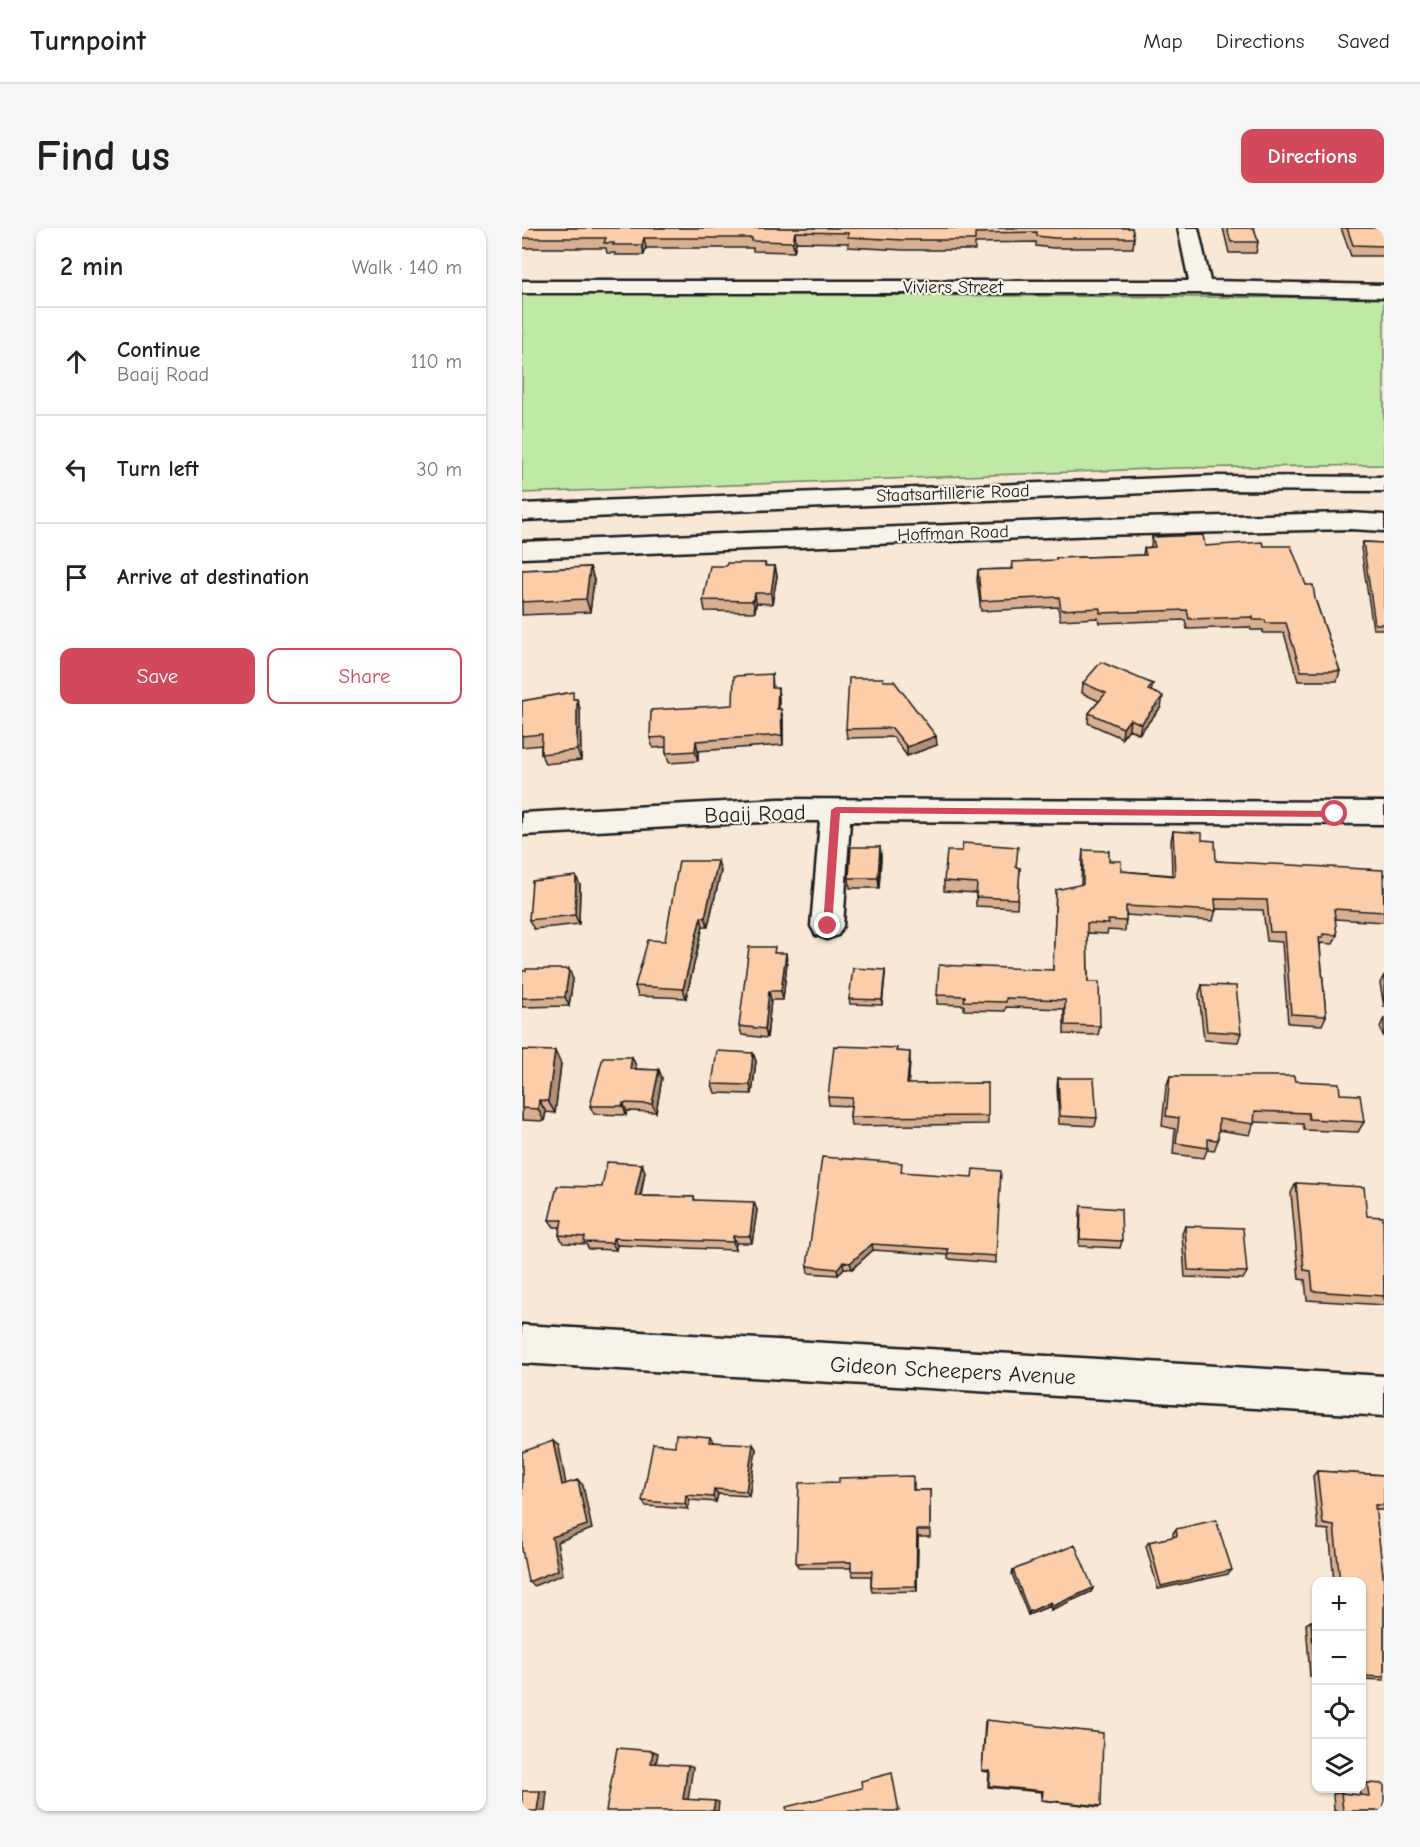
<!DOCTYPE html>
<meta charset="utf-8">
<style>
:root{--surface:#fff;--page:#f6f6f6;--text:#202124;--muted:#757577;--line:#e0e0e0;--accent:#d1495b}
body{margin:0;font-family:"Comic Neue",sans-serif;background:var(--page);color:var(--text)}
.controls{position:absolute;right:18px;bottom:18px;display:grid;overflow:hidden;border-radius:12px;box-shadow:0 2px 4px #0004}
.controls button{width:54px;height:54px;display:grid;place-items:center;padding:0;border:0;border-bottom:2px solid var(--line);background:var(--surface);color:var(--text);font:30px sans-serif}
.stop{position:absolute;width:18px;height:18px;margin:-14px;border:4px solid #d1495b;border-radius:50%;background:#fff}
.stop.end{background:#d1495b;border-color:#fff;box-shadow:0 2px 6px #0008}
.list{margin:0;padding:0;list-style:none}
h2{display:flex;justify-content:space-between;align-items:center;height:78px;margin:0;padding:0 24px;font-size:26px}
h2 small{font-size:20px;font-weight:400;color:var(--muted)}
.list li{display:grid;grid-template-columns:39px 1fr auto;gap:18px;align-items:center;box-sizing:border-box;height:108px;padding:0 24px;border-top:2px solid var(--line)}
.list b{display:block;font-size:22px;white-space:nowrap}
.list p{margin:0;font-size:20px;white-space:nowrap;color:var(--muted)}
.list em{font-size:20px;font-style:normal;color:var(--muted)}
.actions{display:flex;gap:12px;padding:18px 24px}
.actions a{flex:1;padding:14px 0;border:2px solid var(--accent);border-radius:12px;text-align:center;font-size:21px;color:var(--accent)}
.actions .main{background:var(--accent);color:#fff}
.icon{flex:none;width:33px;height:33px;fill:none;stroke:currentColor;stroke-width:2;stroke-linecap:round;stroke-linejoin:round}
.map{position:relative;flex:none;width:862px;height:1583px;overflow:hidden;border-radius:12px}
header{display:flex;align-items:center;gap:36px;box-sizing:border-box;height:84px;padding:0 30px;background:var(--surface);border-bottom:2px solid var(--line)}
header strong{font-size:28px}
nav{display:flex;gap:33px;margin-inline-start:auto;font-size:21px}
.intro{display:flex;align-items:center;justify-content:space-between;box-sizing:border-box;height:144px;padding:0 36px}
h1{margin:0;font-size:42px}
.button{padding:15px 27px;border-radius:12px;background:var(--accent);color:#fff;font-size:21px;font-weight:700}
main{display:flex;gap:36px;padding:0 36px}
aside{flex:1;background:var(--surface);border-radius:12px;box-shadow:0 2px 4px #0004}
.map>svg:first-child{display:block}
</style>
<header>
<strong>Turnpoint</strong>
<nav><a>Map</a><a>Directions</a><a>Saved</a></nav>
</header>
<div class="intro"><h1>Find us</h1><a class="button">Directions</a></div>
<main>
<aside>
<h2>2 min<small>Walk · 140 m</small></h2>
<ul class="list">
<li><svg class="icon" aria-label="ahead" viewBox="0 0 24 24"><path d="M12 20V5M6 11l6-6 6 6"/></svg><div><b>Continue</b><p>Baaij Road</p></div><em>110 m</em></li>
<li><svg class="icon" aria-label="left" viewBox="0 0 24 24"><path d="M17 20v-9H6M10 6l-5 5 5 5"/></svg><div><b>Turn left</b></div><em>30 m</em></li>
<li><svg class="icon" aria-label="arrive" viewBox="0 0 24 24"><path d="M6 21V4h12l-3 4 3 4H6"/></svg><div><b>Arrive at destination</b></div></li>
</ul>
<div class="actions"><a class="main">Save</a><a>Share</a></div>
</aside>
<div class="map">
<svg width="862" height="1583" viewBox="0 0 862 1583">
<rect width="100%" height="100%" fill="#f8e8d5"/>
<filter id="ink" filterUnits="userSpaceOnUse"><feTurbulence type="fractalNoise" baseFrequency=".0167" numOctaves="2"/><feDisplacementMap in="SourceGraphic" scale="12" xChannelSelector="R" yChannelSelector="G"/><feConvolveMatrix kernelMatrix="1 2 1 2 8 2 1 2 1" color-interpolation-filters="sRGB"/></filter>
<g filter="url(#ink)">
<path fill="#bfe9a5" stroke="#6e8260" stroke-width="1.5" d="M0 65 862 70V237L654 240 0 265Z"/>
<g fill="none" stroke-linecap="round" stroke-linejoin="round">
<defs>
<path id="street" d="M656 0H676L688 53 862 57V69L679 65H0V53H667Z
M828 285 862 287V303L828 301 576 307 0 330V314L576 291Z
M257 571 862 574V596L328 593 321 698 316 707 305 711 294 707 289 698 298 593H257L0 607V585Z
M0 1097 862 1148V1188L0 1135Z"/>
<path id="secondary" d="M692 248 862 249V263L692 262 0 292V276Z"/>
</defs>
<use href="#street" stroke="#1c1c1c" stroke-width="5"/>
<use href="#secondary" stroke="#1c1c1c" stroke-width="5"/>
<use href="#street" fill="#f7f3e8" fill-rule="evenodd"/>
<use href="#secondary" fill="#f7f3e8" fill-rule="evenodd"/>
</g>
<path fill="#d8b091" stroke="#1c1c1c" stroke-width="1.5" d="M0 0H610L612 10 611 20H531L514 18V14L453 15V22H382L326 19V15L274 14 272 24 231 23V20H124L122 27H93V25H85L84 20H0Z
M701 0H732L736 14 734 25H707Z
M819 0H862V28H829Z
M630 309 683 318H742L784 357 793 371 818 443 815 453H776L762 405H741V402H729L728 399 665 401 663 392 577 395 576 390 538 392 536 379 459 383 455 352 456 342 489 341 490 334 534 333V330L621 327 622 320 629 319Z
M841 314 862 315V401H851L839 320Z
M243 335 244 338H253L255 348 250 376 234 375 233 384 183 383 181 372 204 338Z
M68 339 72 352 68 384 0 387V342Z
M250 446 251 460 257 470V481L261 491V517L176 523V533L147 535 144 525V519L131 520 128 510 211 477Z
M362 453 415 517 385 528 371 509 325 510 324 501Z
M561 455 631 456 629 464 639 479 617 506 607 501 600 510 566 495 567 485 577 473 560 465Z
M55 471 58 481 59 532 23 536 19 526V517L0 519V473Z
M651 603 680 612 694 633 862 646V694L813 691 815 707 811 716 799 715 798 718 804 788 800 797 766 795 760 714 745 713 741 682 694 681 691 693 604 687 603 703 586 702 585 706 565 705 566 754 578 798 576 807 542 806V781L484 779 483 783 442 782V777L415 776V767L531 742 534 662 559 657 560 632 561 622 587 633 599 643 650 647 649 613Z
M358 619 359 629 357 660H328L327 650Z
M494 639 498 640 495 680 454 678V665L422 663V653Z
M199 643 186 698H181L164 770 116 768 113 758 143 713Z
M58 657 57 696 12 701 7 692Z
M254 725 265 734 261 772H249L245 810 220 807 217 798Z
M0 743 51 751 47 778 0 779Z
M363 746 360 777 328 776 327 771Z
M862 747V779L858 755Z
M680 757 719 805 716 814 682 812 677 766Z
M862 790V810L858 799Z
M0 822 39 836 33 885 24 884 22 893 0 892Z
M375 823 388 833 386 856 466 888V896L329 898 328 889 329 878 307 877 306 869Z
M231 825 234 833 230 866 193 865 190 856Z
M110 829 114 838 113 841 137 842 140 850 134 884 105 883 104 887 72 886 68 878Z
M648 848 773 853 818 866 842 894 836 904 782 902 781 896 732 894 728 907 696 902V912L692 923 685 922 682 930 651 926 653 901 640 898 644 859Z
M536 850 575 890 573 898 537 896 535 858Z
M120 936 123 944 119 968 172 969 173 972 235 982 230 1015H214L213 1022 95 1017 94 1022 67 1021 64 1016 41 1015 37 1007 38 999H32L27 992Z
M380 944 474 1028V1035L426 1031V1027L351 1022 330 1041 322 1040 316 1047 286 1045 285 1038Z
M774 955 845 988 862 995V1077L785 1072 783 1052 777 1051 769 965Z
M559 978 600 1013 598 1020 557 1018 558 986Z
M663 998 725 1044 721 1051 663 1049 660 1006Z
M188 1209 191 1214 234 1221 227 1268 196 1266 194 1274 168 1272 166 1281 124 1278 120 1273 153 1218Z
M795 1243 862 1247V1282H853L862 1355V1452L840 1451V1353H812L807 1302 796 1301 791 1248Z
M392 1255V1262H408V1309H396L395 1363 350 1364 349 1359V1348H331L329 1340H277L274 1335Z
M654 1301 710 1342 706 1346 636 1361 624 1318 627 1314 651 1309V1305Z
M491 1342 571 1360 569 1364 529 1382 528 1378 506 1387 490 1346Z
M789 1393H795V1448H788L784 1396Z
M463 1494 579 1578 577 1579 519 1572 520 1564 466 1559 467 1544 460 1543Z
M845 1555 862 1583H812L811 1566 819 1565 838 1567 837 1560H840V1556Z"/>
<path fill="#b09076" stroke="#1c1c1c" stroke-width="1.5" d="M273 4 274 14 272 24 271 14Z
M122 10 124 20 122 27 120 17Z
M253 338 255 348 250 376 249 365Z
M68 339 72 352 68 384 64 371Z
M233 365 234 375 233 384 231 373Z
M256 460 257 470V491L255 481Z
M641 468 639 479 617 506 619 496Z
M55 471 58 481 59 532 55 522Z
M259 481 261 491V517L260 507Z
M608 491 607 501 600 510 601 500Z
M414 508 415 517 385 528V519Z
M174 513 176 523V533L173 523Z
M358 619 359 629 357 660 356 650Z
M196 633 199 643 186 698 183 689Z
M54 648 58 657 57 696 53 687Z
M179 689 181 698 164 770 161 761Z
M264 725 265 734 261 772 259 763Z
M47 741 51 751 47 778 43 769Z
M363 742V746L360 777V772Z
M247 763 249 772 245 810 243 801Z
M33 823 39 836 33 885 26 873Z
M388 824V833L386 864 385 856Z
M231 825 234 833 230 866 228 857Z
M110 829 114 838 112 850 108 841Z
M137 842 140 850 134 884 130 876Z
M17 872 24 884 22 893 16 881Z
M101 875 105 883 104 887 101 878Z
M120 936 123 944 117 975 113 968Z
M232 974 235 982 230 1015 228 1008Z
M211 1008 214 1015 213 1022 211 1014Z
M91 1010 95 1017 94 1022 90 1015Z
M350 1016 351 1022 330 1041 328 1035Z
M321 1034 322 1040 316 1047 315 1041Z
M31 1213 37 1218 45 1262 40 1257Z
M231 1216 234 1221 227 1268 224 1263Z
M56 1252 61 1257 70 1301 35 1314 41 1346 12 1358 6 1354Z
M192 1261 196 1266 194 1274 191 1269Z
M164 1267 168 1272 166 1281 163 1276Z
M395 1302 396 1309 395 1363 394 1358Z
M571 1360 569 1364 529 1382 531 1378Z
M529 1374 528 1378 506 1387 507 1384Z
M131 1523 136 1525 134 1536 129 1535Z
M166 1537 171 1539 166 1572 161 1571Z
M18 1563 25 1564 23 1583H15Z
M193 1573 197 1574 196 1583H191Z"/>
<path fill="#fbcda9" stroke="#1c1c1c" stroke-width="1.5" d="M0 0H610L612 10H532L515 8V4L453 5V12H382L326 9V5L273 4 271 14 230 13V10H122L120 17H91L92 15H82L84 10H0Z
M705 0H732L736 14H709Z
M825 0H862V18L831 17Z
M681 307 683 318 740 314 742 318H769L784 357H791L793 371 818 443H779L764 395H744L743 392H731V389L667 391 665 382 578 385V380L539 382 537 369 459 373 456 342 491 341 490 334 534 332V330L624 327 622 320 633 319 630 309Z
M841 314 862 315V396H853Z
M205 335H243V338H253L249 365H233L231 373 181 372 188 338H204Z
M68 339 64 371 0 374V342Z
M579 434 631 456 626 462 641 468 619 496 608 491 601 500 567 485 584 465 561 455Z
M250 446V460H256L255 481H259L260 507 174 513 173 523 144 525V509L128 510 129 482 211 477 212 448Z
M327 450H361L362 453H372L414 508 385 519 370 500 324 501Z
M51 464V471H55V522L19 526 20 506 0 508V473Z
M651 603 680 605V612L693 613 694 633 861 642 862 684 812 681 815 707 801 706V709H797L804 788 769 786 763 704H748L745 672 693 671 694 683 604 678V693L586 692 587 696 565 695 566 754H577L578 798 543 797V772L484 770V774L442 773 443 768 415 767 417 737 531 742 534 662 561 656V622L587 623V633H599V643L653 648Z
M441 615 496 619 494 639 498 640 496 671 454 669 455 655 422 653 425 623H440Z
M329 619H358L356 650H327Z
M157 633H196L183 689H179L161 761 113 758 126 712 143 713Z
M54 648 53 687 7 692 10 653Z
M227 719H253L252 725H264L259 763H247L243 801 217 798Z
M331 740 363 742 360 772 327 771Z
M4 741H47L43 769 0 770V743H4Z
M680 757 714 758 719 805 685 803Z
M312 818 375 820 374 823 388 824 385 856 466 855V888L328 889 330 870 306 869Z
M0 822 33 823 26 873 17 872 16 881 0 880Z
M195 823 231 825 228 857 190 856Z
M81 829H110L108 841 137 842 130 876 101 875V878H68Z
M648 848H772L773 853 817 855 818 866 838 867 842 894 787 891 786 885 733 883 732 896 697 891 696 912 686 911V920L654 915 657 890 644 888Z
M536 850H572L575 890 538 888Z
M300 929 380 935 379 944 450 949 451 941 479 943 474 1028 426 1025V1021L350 1016 328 1035 321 1034 315 1041 285 1038Z
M85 934 120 936 113 968 172 969V972L232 974 228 1008H211V1014L91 1010 90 1015 62 1014 63 1009 37 1007 40 992H27L35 958 80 959Z
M774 955 842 959 845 988 861 989 862 1068 791 1063 789 1043 782 1042Z
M559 978 599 981 600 1013 558 1011Z
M663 998 721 1000 725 1044 666 1042Z
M154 1206 188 1209 187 1214 231 1216 224 1263 192 1261 191 1269 164 1267 163 1276 120 1273 131 1216 153 1218Z
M31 1213 40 1257 56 1252 65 1297 30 1309 36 1342 6 1354 0 1321V1224Z
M795 1243 862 1247V1277H853L862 1355V1449L840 1448V1353H818L812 1298 801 1296Z
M391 1248V1262H408V1302H395L394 1358 349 1359 350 1343H329V1334L274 1335 277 1255 317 1254V1250Z
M694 1292 710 1342 639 1358 627 1314 655 1308 654 1301Z
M553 1317 571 1360 531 1378 529 1374 507 1384 491 1342Z
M789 1393H795V1445H793Z
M464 1492 581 1505 579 1578 520 1572 521 1563 467 1558 468 1543 460 1542Z
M95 1520 131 1523 129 1535 166 1537 161 1571 193 1573 191 1583H84Z
M370 1545 377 1583H265L264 1579 340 1560 339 1553Z
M845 1555 862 1556V1583H821L819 1565 847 1568Z
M0 1563H18L15 1583H0Z"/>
</g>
<path fill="#d1495b" d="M314 579 813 583 817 586 813 589 318 585 310 698 306 702 301 698 309 582Z"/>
<g text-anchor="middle" stroke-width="4.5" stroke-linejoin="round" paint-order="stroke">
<g font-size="18" fill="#1c1c1c" stroke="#f7f3e8">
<text x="431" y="65">Viviers Street</text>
<text transform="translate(431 265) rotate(-2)" y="6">Staatsartillerie Road</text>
<text transform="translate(431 305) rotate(-2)" y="6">Hoffman Road</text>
</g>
<g font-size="22" fill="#1c1c1c" stroke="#f7f3e8">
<text transform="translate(233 585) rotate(-2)" y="8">Baaij Road</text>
<text transform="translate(431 1142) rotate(3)" y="8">Gideon Scheepers Avenue</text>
</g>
</g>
</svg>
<div class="controls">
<button>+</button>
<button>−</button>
<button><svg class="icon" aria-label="locate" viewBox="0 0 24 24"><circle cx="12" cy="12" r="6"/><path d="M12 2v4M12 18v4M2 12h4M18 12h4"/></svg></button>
<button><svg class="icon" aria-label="layers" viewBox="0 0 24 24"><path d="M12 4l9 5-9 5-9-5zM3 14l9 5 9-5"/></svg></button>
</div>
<div class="stop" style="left:813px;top:586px"></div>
<div class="stop end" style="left:306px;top:698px"></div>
</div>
</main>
